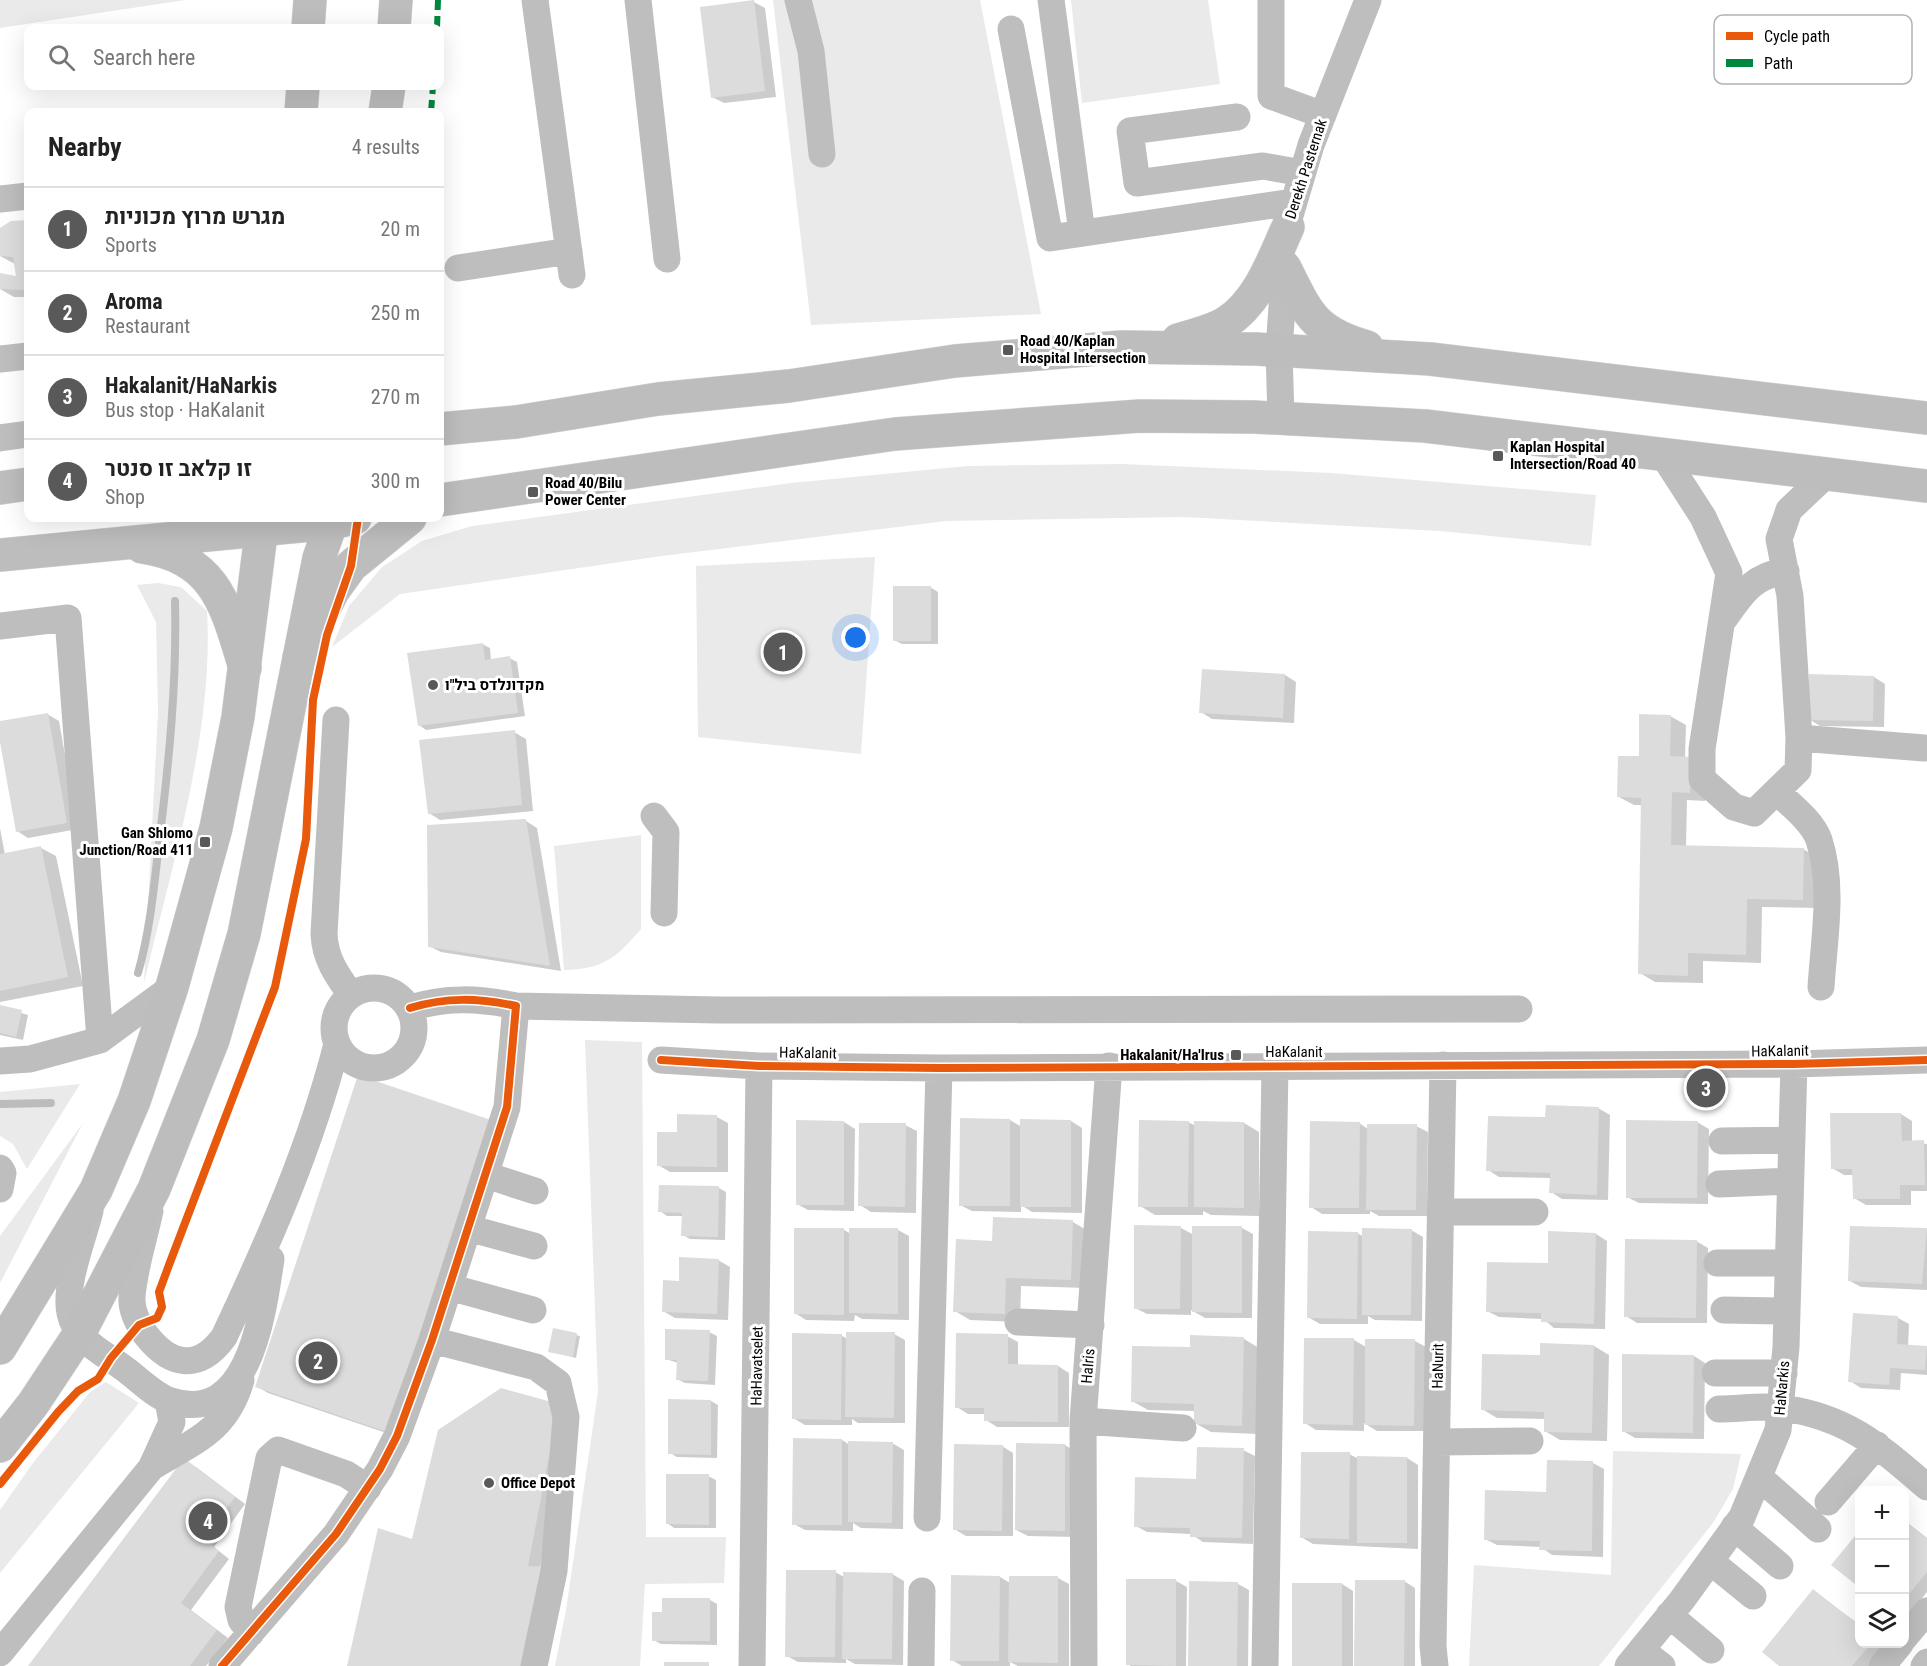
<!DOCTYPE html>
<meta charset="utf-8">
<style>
:root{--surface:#fff;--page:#f2f2f2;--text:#222;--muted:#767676;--line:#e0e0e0;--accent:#595959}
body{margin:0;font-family:"Roboto Condensed",Heebo,sans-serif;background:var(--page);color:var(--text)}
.controls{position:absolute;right:18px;bottom:18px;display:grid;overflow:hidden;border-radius:12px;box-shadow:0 6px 24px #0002}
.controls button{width:54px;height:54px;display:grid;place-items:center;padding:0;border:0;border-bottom:2px solid var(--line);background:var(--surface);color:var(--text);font:30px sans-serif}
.you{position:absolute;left:856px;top:638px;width:21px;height:21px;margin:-15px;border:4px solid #fff;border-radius:50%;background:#1a73e8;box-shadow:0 0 0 9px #1a73e833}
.badge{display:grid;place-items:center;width:39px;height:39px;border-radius:50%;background:var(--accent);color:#fff;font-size:20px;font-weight:700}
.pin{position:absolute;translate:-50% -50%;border:3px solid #fff;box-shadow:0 2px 6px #0006}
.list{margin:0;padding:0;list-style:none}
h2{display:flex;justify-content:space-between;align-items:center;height:78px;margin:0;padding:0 24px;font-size:26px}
h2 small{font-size:20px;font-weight:400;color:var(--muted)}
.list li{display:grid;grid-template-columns:39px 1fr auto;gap:18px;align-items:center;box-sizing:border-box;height:84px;padding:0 24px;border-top:2px solid var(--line)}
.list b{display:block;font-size:22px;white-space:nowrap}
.list p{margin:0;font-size:20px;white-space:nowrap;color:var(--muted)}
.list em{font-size:20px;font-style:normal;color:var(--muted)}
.icon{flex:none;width:33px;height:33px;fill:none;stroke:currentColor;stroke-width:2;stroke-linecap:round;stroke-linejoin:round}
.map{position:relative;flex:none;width:1927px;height:1666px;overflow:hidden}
.search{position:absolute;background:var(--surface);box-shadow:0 6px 24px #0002;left:24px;top:24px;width:420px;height:66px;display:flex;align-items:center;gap:15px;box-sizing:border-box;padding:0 21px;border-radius:12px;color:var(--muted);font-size:22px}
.panel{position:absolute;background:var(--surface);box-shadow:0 6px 24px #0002;left:24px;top:108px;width:420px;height:414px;border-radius:12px}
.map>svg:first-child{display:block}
</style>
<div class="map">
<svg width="1927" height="1666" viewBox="0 0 1927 1666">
<rect width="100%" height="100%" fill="#fff"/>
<path fill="#eaeaea" d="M0 0H185L0 28Z
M773 0H980L1041 314 811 325Z
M1071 0H1208L1220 84 1082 103Z
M1123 464 1331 473 1596 495 1591 546 1440 531 1183 517 946 521 662 556 400 594 332 647 349 606 382 567 422 541 472 526 791 483 967 466Z
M875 557 861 754 698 737 696 566Z
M158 583 181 587 207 611C214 733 172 864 144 983L158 713 156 622 137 585Z
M641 835V929C616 958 604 969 564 970L554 846Z
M585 1040 642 1042 646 1537H726L724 1583 645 1584 640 1666H555L566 1610 598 1392Z
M80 1084 27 1169 13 1144 0 1136V1092Z
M83 1123 0 1283V1236Z
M106 1382 139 1403 0 1573V1510L33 1463 90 1392Z
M1613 1451 1741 1454 1733 1489 1713 1523 1599 1666H1469L1474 1565 1611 1575Z"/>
<path fill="#0003" d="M754 2 765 8 776 97 724 103 712 97Z
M28 221V297H14L0 289V279L17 278 15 264 0 256V229L11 223Z
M930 587 938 592V644H902L894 640Z
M482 644 490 648 491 660 509 658 517 662 525 716 426 730 419 725Z
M1285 675 1296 682 1294 723 1212 719 1201 712Z
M1810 676 1874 677 1885 684 1884 727 1820 726 1809 719Z
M47 714 59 721 78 829 28 838 17 831 0 722Z
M1670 716 1686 725 1685 758 1706 767 1705 801 1687 800 1686 847 1803 849 1819 858 1818 908 1762 907 1761 963 1703 961V983L1655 982 1640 973 1643 805H1634L1619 797 1640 758Z
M514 732 526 739 533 811 440 820 429 813Z
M526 821 537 828 561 971 441 952 429 946Z
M0 828 5 855 41 848 56 856 83 986 0 1002Z
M0 1007 28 1015 23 1040 0 1035Z
M359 1077 401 1438 268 1393 256 1386Z
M1598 1108 1610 1115 1608 1200 1562 1199 1551 1192V1178L1499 1177 1488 1170 1546 1119Z
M1901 1114 1912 1121V1142L1927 1144V1191H1911V1205H1866L1854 1198V1175H1844L1832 1168Z
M678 1116 717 1117 728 1123V1172H670L658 1165 678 1133Z
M1010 1120 1022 1127 1071 1121 1082 1128V1213L1032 1212 1021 1205V1212L972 1211 960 1205Z
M844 1122 855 1129 854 1211 808 1210 797 1204Z
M1188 1122 1196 1126 1244 1123 1259 1132V1216L1211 1215 1203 1211V1215H1155L1140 1206Z
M1697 1122 1709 1129 1708 1204 1639 1203 1627 1197Z
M1359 1123 1368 1129 1416 1126 1428 1132 1427 1216H1379L1370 1211V1214H1322L1311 1207Z
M905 1125 917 1131 916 1213 871 1212 860 1205Z
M719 1188 726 1192 725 1240 690 1239 683 1235V1216H667L660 1211Z
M1073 1222 1088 1231 1086 1288 1021 1286 1020 1322 970 1320 955 1311 993 1242Z
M1851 1227 1927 1230V1290L1861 1287 1850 1281Z
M1181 1228 1194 1235 1242 1228 1253 1234 1252 1318H1205L1191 1310V1315L1147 1314 1135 1308Z
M844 1230 851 1234 898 1230 909 1236V1320L862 1319 855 1315 854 1321 806 1320 795 1313Z
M1411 1230 1423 1237 1422 1321 1375 1320 1368 1316V1324H1320L1308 1317 1357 1233 1364 1237Z
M1596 1234 1607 1241 1605 1329 1554 1328 1543 1319 1499 1317 1487 1311Z
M1696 1241 1708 1248 1707 1323H1637L1626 1316Z
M718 1260 730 1267 728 1320 675 1318 663 1311 680 1282Z
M1898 1318 1909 1324 1908 1347 1927 1348V1375L1901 1373 1900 1390 1861 1388 1850 1381Z
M554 1330 580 1336 576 1358 550 1351Z
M709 1332 717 1336 715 1385 685 1383 677 1379 678 1363 666 1359Z
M894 1334 905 1340V1423H858L852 1419V1425H805L793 1418 841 1335 847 1339Z
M1007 1336 1018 1342V1366H1058L1069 1373V1427H997L986 1420V1414H968L957 1407Z
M1244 1339 1259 1348 1257 1434 1211 1432 1195 1423 1196 1411 1148 1410 1132 1401 1191 1349Z
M1354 1340 1366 1347 1415 1341 1426 1347 1425 1431H1377L1364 1423V1431L1316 1430 1305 1423Z
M1594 1346 1609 1355 1607 1441 1560 1440 1545 1431V1419L1497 1418 1482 1409 1541 1357Z
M1694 1356 1705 1363 1704 1439 1635 1438 1623 1431Z
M711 1401 718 1405 717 1458 677 1457 670 1453Z
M570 1412 540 1568 348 1666 413 1541Z
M842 1440 850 1445 892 1443 904 1450 903 1529 861 1528 853 1523V1531L805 1530 794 1524Z
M1065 1445 1076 1452V1537L1028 1536 1016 1530Z
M1002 1446 1013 1453V1536H966L954 1529Z
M1243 1450 1255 1456 1253 1544 1203 1542 1191 1534 1147 1532 1136 1526Z
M1349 1454 1359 1459 1407 1458 1418 1465V1549L1313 1544 1301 1537Z
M1593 1463 1604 1469 1603 1557 1552 1555 1541 1547 1497 1545 1485 1539Z
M196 1467 245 1504 214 1547 229 1559 191 1610 228 1638 206 1666H30Z
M708 1476 716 1480V1528H674L667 1523Z
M1904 1520 1927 1538V1592L1904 1620Z
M835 1572 844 1577 892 1574 904 1581 903 1665 855 1664 846 1659V1663L798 1662 787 1656Z
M1000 1577 1010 1583 1058 1578 1069 1584V1666H1018L1010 1662V1666H962L952 1660Z
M1176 1581 1187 1587 1186 1666H1131L1128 1664Z
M1404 1581 1415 1588V1666H1357Z
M1238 1584 1249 1590 1248 1666H1190Z
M1342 1584 1353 1591V1666H1293Z
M1813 1591 1860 1625V1644L1885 1646 1869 1666H1781Z
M664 1599 710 1600 717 1604V1645L661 1644 653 1640 663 1613Z"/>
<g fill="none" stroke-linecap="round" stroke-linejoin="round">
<path stroke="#bcbcbc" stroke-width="8" d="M138 973C150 931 154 887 159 843 169 762 177 682 175 601
M0 1104 51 1103"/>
</g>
<path fill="#dcdcdc" d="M754 0 765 91 711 98 700 7Z
M28 220V281L23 290 0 289V273L16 276 13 257 0 256V228L11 221Z
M893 586H931V641H893Z
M483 643 485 660 510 656 518 713 418 726 407 653Z
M1202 669 1285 674 1283 718 1199 713Z
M1809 674 1874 676 1873 721 1808 720Z
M48 713 67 823 16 832 0 742V721Z
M1639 714 1671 715 1670 756 1691 757 1690 793 1672 792 1671 845 1804 848 1803 900 1747 899 1746 955 1688 953V976L1638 974 1641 798 1617 797 1618 756H1639Z
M515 730 522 805 428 814 419 740Z
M526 819 550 966 428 947 427 825Z
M41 846 68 977 0 991V854Z
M0 1005 22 1010 16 1037 0 1033Z
M358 1075 494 1121 390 1433 255 1387Z
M1546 1105 1599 1107 1597 1195 1549 1193 1550 1173 1486 1171 1488 1116 1545 1117Z
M1830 1113H1901L1902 1141 1924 1140 1925 1185H1900V1199H1853L1852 1169H1831Z
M677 1114 717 1115V1167L657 1166V1132H677Z
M960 1118 1010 1119V1206H959Z
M1020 1119 1071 1120V1207H1020Z
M796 1120 844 1121V1205H796Z
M1139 1120 1189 1121 1188 1207H1138Z
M1626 1120 1698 1121 1697 1198H1626Z
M1194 1121 1244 1122V1208L1194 1207Z
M1310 1121 1360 1122 1359 1208H1309Z
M859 1123H906L905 1207 858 1206Z
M1367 1124H1417L1416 1210H1366Z
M659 1185 719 1186 718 1237 681 1236 682 1213 658 1212Z
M993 1217 1073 1220 1071 1280 1006 1278 1005 1314 953 1312 956 1239 992 1241Z
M1134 1225 1181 1226 1180 1309H1134Z
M1192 1226H1242V1313L1192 1312Z
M1850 1226 1927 1228 1922 1284 1848 1281Z
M794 1228H844V1315L794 1314Z
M849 1228H898V1314L849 1313Z
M1362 1228 1412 1229 1411 1315H1362Z
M1308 1231 1358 1232 1357 1319 1307 1318Z
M1548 1231 1596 1233 1594 1324 1541 1322V1313L1486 1312 1487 1262 1548 1263Z
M1625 1239 1697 1240 1696 1318 1624 1317Z
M679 1257 719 1259 717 1314 662 1312 663 1280 679 1281Z
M1853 1313 1898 1316 1897 1344 1927 1346 1925 1370 1890 1368 1889 1385 1848 1382Z
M553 1328 577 1333 573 1357 548 1352Z
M665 1329 710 1330 708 1381 676 1380 677 1360H665Z
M846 1332H895L894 1418 845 1417Z
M792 1333 842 1334 841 1420 792 1419Z
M956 1333 1008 1334V1364L1058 1365V1422L984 1421V1408H955Z
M1190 1335 1244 1337 1242 1426 1194 1424V1404L1131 1402 1132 1346 1190 1347Z
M1304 1338H1354L1353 1425 1303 1424Z
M1365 1339H1415L1414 1426 1365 1425Z
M1540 1343 1594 1345 1592 1433 1544 1432V1412L1481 1410 1482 1354 1540 1355Z
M1622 1354 1694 1355 1693 1433 1622 1432Z
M501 1388 559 1404 528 1566 549 1567 529 1666H347L378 1528 412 1539 438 1430Z
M668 1399 711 1400V1455L668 1454Z
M793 1438 842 1439V1525H792Z
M848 1441 893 1442 892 1523 848 1522Z
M1016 1443 1065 1444V1531L1015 1530Z
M954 1444 1003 1445 1002 1531 953 1530Z
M1197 1447 1244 1448 1242 1538 1190 1537V1528L1134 1527 1135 1477 1196 1479Z
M1301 1452H1350L1349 1539 1300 1538Z
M1357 1456 1407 1457V1543H1357Z
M184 1458 235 1497 204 1539 219 1551 181 1603 217 1630 190 1666H28Z
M1547 1460 1593 1461 1592 1551 1539 1550 1540 1541 1484 1540 1485 1490 1546 1492Z
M666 1474H709V1525L666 1524Z
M1904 1520 1927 1539V1572L1904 1600Z
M1860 1530V1588L1831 1565Z
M786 1570H836L835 1657H785Z
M843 1572 893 1573 892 1659H842Z
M951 1575 1000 1576 999 1661H950Z
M1009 1576H1058V1663L1008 1662Z
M1126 1579H1176V1666L1126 1665Z
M1355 1580H1405L1404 1666H1354Z
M1189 1581 1238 1582 1237 1666H1188Z
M1292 1583H1342V1666H1292Z
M1813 1589 1860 1626V1644H1871L1852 1666H1779L1762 1652Z
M662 1598H710V1641H652V1612H662Z
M664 1662H709V1666H664Z"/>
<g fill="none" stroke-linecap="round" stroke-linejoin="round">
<defs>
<path id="major" d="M308 28 310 0
M394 28 396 0
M301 112 303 86
M385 112 389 86
M0 1348 96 1190 134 1101 172 987 216 828 238 717 263 518
M0 1446 33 1404 78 1336 154 1189 213 1040 244 934 319 558 333 518"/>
<path id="highway" d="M1285 268C1308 314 1314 332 1367 347
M1178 340C1194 335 1213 331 1227 322 1259 301 1273 260 1288 227
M440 429 516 422 658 399 789 386 955 361 1121 347 1256 349 1430 359 1927 418
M0 488 28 484
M440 500 895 434 1140 416 1254 417 1425 426 1927 486
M142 547C216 558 226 605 245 668
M0 555 332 523 355 518
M299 658 333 591 351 566 410 518"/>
</defs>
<use href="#major" stroke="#dbdbdb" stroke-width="34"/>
<use href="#highway" stroke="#dbdbdb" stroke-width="34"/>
<path stroke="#bebebe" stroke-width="27" d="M535 0 572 275
M638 0 667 259
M798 0 811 51 822 154
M1051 0 1082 233
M1271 0V96L1323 115
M1011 29 1050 238 1293 202
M1237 117 1130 131 1137 183 1263 166 1302 173
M0 199 28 196
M1289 219 1311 145 1368 0
M458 268 569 251
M0 359 28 356
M1281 418 1279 350 1285 263
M0 438 28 434
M1663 455 1703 517 1729 573 1702 749V779L1734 807 1754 813 1798 770 1799 738 1790 596 1779 539 1789 510 1827 474
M1724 619C1743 593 1752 576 1786 571
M0 626 68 618 100 1040
M336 720 324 934C325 959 337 975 351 995
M1799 738 1924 748
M1777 792C1791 805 1813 822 1819 840 1834 886 1824 939 1821 987
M654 816 666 832 664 913
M334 1028a40 40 0 1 1 80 0a40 40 0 1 1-80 0Z
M410 1008C446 997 478 998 516 1006L718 1010 1519 1009
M661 1060 759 1066 939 1068 1794 1064 1927 1060
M0 1061 30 1059 100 1040 172 987
M1722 1141 1792 1140
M0 1168 3 1173 0 1189
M486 1175 535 1191
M1719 1184 1790 1181
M90 1211C83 1239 64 1286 70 1313 76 1341 101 1351 122 1367 137 1377 154 1396 171 1401 250 1426 263 1312 271 1259
M150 1211C144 1239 134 1269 132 1297 131 1311 138 1324 146 1335 171 1367 199 1371 224 1337 269 1241 311 1146 337 1044
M1441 1212H1535
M468 1228 534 1246
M1717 1263H1788
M449 1287 533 1310
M1724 1310 1787 1311
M1018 1322 1091 1325
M432 1340 536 1367 558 1383 566 1417 554 1571 534 1666
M1715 1373H1784
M1719 1409C1740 1409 1763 1405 1784 1408 1849 1418 1879 1446 1927 1487
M1083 1421 1183 1428
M1437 1442 1530 1441
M152 1467C194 1441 226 1432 241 1380
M1759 1477 1818 1529
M1828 1502 1877 1445
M927 1518 939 1068
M1734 1527 1780 1566
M1710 1561 1753 1596
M1669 1615 1711 1650
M251 1633 241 1620 238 1607 269 1458 278 1450 346 1474 368 1488
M1904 1638 1927 1611
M1641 1650 1662 1666
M0 1653 151 1468 172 1422 168 1401
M222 1666 336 1534 380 1469 397 1436 432 1340 507 1107 516 1006
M752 1666 759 1066
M921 1666 922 1591
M1084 1666 1083 1421 1109 1066
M1265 1666 1275 1066
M1435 1666 1433 1646 1443 1065
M1628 1666 1682 1600 1742 1517 1778 1430 1786 1347 1794 1064
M1882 1666 1900 1644
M1924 1666 1927 1662"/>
<use href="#major" stroke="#bdbdbd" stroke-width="33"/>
<use href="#highway" stroke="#bdbdbd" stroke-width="33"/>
<path stroke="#00873e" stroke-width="6" stroke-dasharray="12 6" stroke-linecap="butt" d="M437 28 438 0
M431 112 433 86"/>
<defs>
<path id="cycleway" d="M661 1060 759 1066 939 1068 1794 1064 1927 1060
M0 1484 58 1412 78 1391 98 1379 111 1358 139 1325 157 1318 162 1307 159 1292 169 1265 275 987 306 839 313 700 327 635 351 566 358 518
M222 1666 336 1534 380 1469 397 1436 432 1340 507 1107 516 1006C478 998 446 997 410 1008"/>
</defs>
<use href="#cycleway" stroke="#fff" stroke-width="11"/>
<use href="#cycleway" stroke="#e8590c" stroke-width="8"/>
</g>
<g fill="#595959" stroke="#fff" stroke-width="2">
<rect x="1002" y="344" width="12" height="12" rx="3"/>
<rect x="1492" y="450" width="12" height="12" rx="3"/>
<rect x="527" y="486" width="12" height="12" rx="3"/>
<circle cx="433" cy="685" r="6"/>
<rect x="199" y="836" width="12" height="12" rx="3"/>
<rect x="1230" y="1049" width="12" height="12" rx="3"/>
<circle cx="489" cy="1483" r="6"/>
</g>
<g text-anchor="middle" stroke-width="6" stroke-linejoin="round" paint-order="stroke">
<g font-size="15" fill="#000" stroke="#fff">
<text transform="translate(1306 169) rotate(-72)" y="5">Derekh Pasternak</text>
<text transform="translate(1780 1051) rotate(-1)" y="5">HaKalanit</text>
<text x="1294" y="1057">HaKalanit</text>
<text transform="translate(808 1053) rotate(1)" y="5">HaKalanit</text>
<text transform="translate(757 1366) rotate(-89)" y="5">HaHavatselet</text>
<text transform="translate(1088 1366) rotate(-85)" y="5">HaIris</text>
<text transform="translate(1438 1366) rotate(-89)" y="5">HaNurit</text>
<text transform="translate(1782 1388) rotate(-85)" y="5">HaNarkis</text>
</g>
<g font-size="15" font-weight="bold" fill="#000" stroke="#fff" text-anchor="start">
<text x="1020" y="346">Road 40/Kaplan<tspan x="1020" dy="17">Hospital Intersection</tspan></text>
<text x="1510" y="452">Kaplan Hospital<tspan x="1510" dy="17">Intersection/Road 40</tspan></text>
<text x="545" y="488">Road 40/Bilu<tspan x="545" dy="17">Power Center</tspan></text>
<text x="445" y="690">מקדונלדס ביל"ו</text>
<text x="193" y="838" text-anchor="end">Gan Shlomo<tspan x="193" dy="17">Junction/Road 411</tspan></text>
<text x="1224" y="1060" text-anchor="end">Hakalanit/Ha'Irus</text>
<text x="501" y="1488">Office Depot</text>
</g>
</g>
<rect x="1714" y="15" width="198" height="69" rx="9" fill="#fff" stroke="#b2b2b2" stroke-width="1.5"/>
<rect x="1726" y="32" width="27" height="8" fill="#e8590c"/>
<rect x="1726" y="59" width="27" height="8" fill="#00873e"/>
<g font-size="16" fill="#000">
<text x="1764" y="42">Cycle path</text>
<text x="1764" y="69">Path</text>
</g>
</svg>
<div class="controls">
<button>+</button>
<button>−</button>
<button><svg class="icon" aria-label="layers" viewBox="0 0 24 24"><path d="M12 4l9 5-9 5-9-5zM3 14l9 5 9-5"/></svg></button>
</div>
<div class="you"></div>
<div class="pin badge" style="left:783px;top:652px">1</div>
<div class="pin badge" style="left:318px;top:1361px">2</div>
<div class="pin badge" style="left:1706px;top:1088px">3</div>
<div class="pin badge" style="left:208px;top:1521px">4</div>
<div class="search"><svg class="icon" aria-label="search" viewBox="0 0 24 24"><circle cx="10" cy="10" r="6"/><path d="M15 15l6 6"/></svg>Search here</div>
<section class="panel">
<h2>Nearby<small>4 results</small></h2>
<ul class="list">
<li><span class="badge">1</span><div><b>מגרש מרוץ מכוניות</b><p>Sports</p></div><em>20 m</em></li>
<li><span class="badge">2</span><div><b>Aroma</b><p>Restaurant</p></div><em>250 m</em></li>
<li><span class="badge">3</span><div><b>Hakalanit/HaNarkis</b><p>Bus stop · HaKalanit</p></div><em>270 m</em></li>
<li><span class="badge">4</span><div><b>זו קלאב זו סנטר</b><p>Shop</p></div><em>300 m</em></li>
</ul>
</section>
</div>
